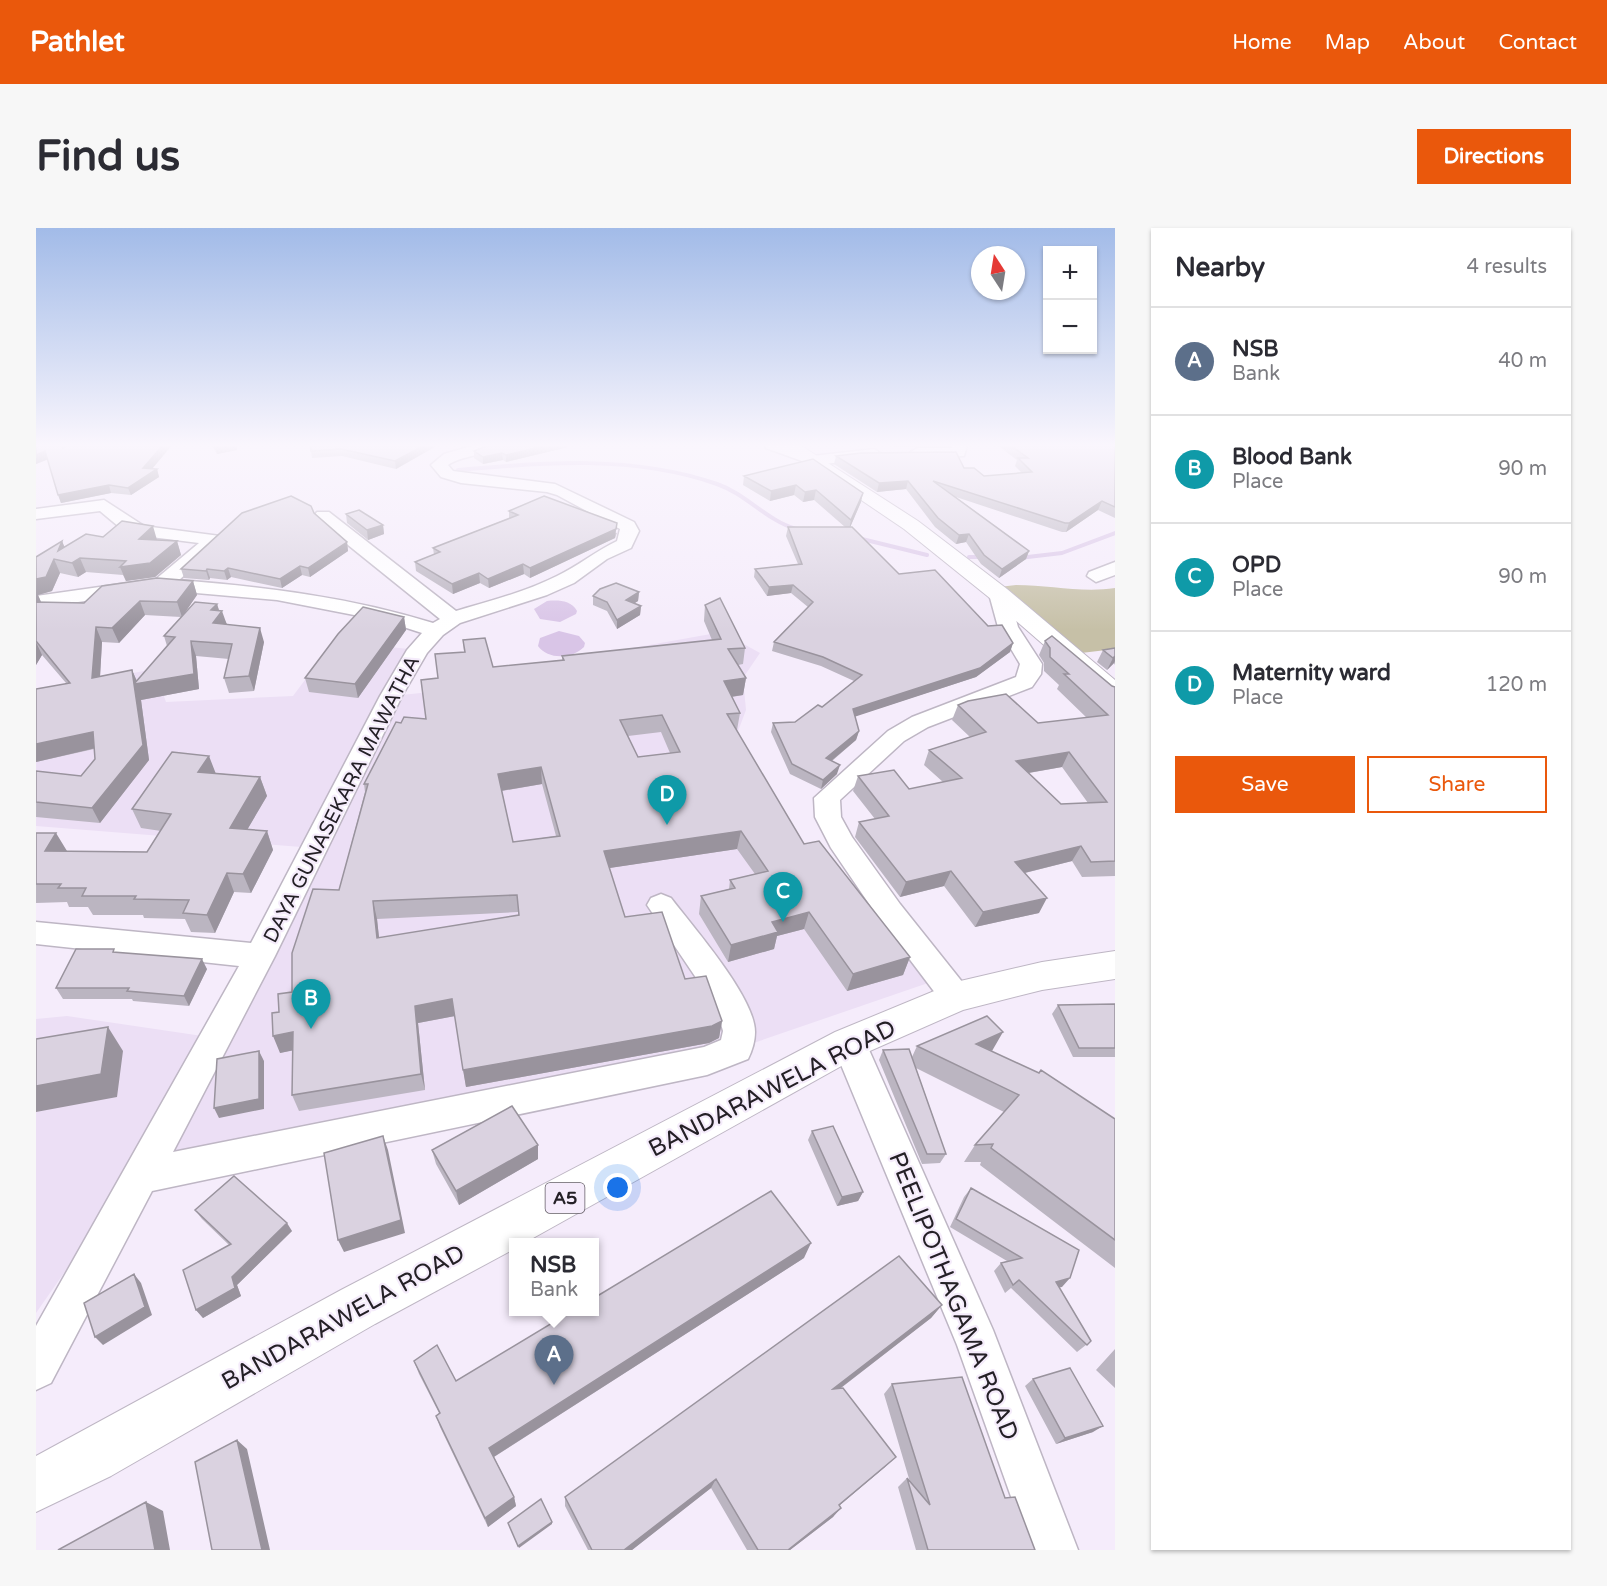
<!DOCTYPE html>
<meta charset="utf-8">
<style>
:root{--surface:#fff;--page:#f7f7f7;--text:#2b2b33;--muted:#7c7c81;--line:#e1e1e2;--accent:#ea580c}
body{margin:0;font-family:"Varela Round",sans-serif;background:var(--page);color:var(--text)}
.controls{position:absolute;right:18px;top:18px;display:grid;overflow:hidden;border-radius:0px;box-shadow:0 2px 4px #0004}
.controls button{width:54px;height:54px;display:grid;place-items:center;padding:0;border:0;border-bottom:2px solid var(--line);background:var(--surface);color:var(--text);font:30px sans-serif}
.compass{position:absolute;left:935px;top:18px;width:54px;height:54px;border-radius:50%;background:var(--surface);box-shadow:0 2px 4px #0004;rotate:348deg}
.you{position:absolute;left:582px;top:960px;width:21px;height:21px;margin:-15px;border:4px solid #fff;border-radius:50%;background:#1a73e8;box-shadow:0 0 0 9px #1a73e833}
.badge{display:grid;place-items:center;width:39px;height:39px;border-radius:50%;background:var(--accent);color:#fff;font-size:20px;font-weight:700}
.pin{position:absolute;translate:-50% -50px;filter:drop-shadow(0 2px 3px #0008)}
.pin::after{content:'';position:absolute;top:32px;width:21px;height:18px;background:inherit;clip-path:polygon(0 0,100% 0,50% 100%)}
.popup{position:absolute;left:473px;top:1010px;width:90px;height:78px;box-sizing:border-box;display:grid;place-content:center;border-radius:0px;background:var(--surface);filter:drop-shadow(0 2px 4px #0005);font-size:20px;white-space:nowrap;color:var(--muted)}
.popup b{font-size:22px;color:var(--text)}
.popup::after{content:'';position:absolute;left:50%;top:100%;margin-left:-12px;border:12px solid transparent;border-top-color:var(--surface)}
.list{margin:0;padding:0;list-style:none}
h2{display:flex;justify-content:space-between;align-items:center;height:78px;margin:0;padding:0 24px;font-size:26px}
h2 small{font-size:20px;font-weight:400;color:var(--muted)}
.list li{display:grid;grid-template-columns:39px 1fr auto;gap:18px;align-items:center;box-sizing:border-box;height:108px;padding:0 24px;border-top:2px solid var(--line)}
.list b{display:block;font-size:22px;white-space:nowrap}
.list p{margin:0;font-size:20px;white-space:nowrap;color:var(--muted)}
.list em{font-size:20px;font-style:normal;color:var(--muted)}
.actions{display:flex;gap:12px;padding:18px 24px}
.actions a{flex:1;padding:14px 0;border:2px solid var(--accent);border-radius:0px;text-align:center;font-size:21px;color:var(--accent)}
.actions .main{background:var(--accent);color:#fff}
.map{position:relative;flex:none;width:1079px;height:1322px;overflow:hidden;border-radius:0px}
header{display:flex;align-items:center;gap:36px;box-sizing:border-box;height:84px;padding:0 30px;background:var(--accent);color:#fff}
header strong{font-size:28px}
nav{display:flex;gap:33px;margin-inline-start:auto;font-size:21px}
.intro{display:flex;align-items:center;justify-content:space-between;box-sizing:border-box;height:144px;padding:0 36px}
h1{margin:0;font-size:42px}
.button{padding:15px 27px;border-radius:0px;background:var(--accent);color:#fff;font-size:21px;font-weight:700}
main{display:flex;gap:36px;padding:0 36px}
aside{flex:1;background:var(--surface);border-radius:0px;box-shadow:0 2px 4px #0004}
.map>svg:first-child{display:block}
</style>
<header>
<strong>Pathlet</strong>
<nav><a>Home</a><a>Map</a><a>About</a><a>Contact</a></nav>
</header>
<div class="intro"><h1>Find us</h1><a class="button">Directions</a></div>
<main>
<div class="map">
<svg width="1079" height="1322" viewBox="0 0 1079 1322">
<rect width="100%" height="100%" fill="#f5ecfb"/>
<path fill="#ecdff5" d="M686 404 724 425 707 450 710 482 698 514 769 627 790 622 892 755 700 821 108 946 79 972 0 1085V791L31 788 180 810 278 620 0 598V464L118 441 130 474 257 468 298 413 382 422 356 468 461 457 462 444Z"/>
<path fill="#c6c0a7" d="M980 357C1013 357 1046 365 1079 360V421L1045 425 963 359Z"/>
<path fill="#d9c5e7" d="M511 373C522 372 535 372 541 383L540 386 524 394 504 391 498 381Z
M523 403 543 408 549 415 548 419C536 431 512 432 502 418L504 410Z"/>
<g fill="none" stroke-linecap="round" stroke-linejoin="round">
<path stroke="#d9c5e7" stroke-width="4" d="M422 242C508 234 598 227 681 256 710 266 730 292 760 301
M822 310 891 327
M933 329H948
M983 330 1026 325 1079 305"/>
<defs>
<path id="minor" d="M439 217H460C449 229 426 227 412 237L417 243 519 256 598 294 603 303 595 320 571 331 538 355 511 367 424 395 407 407 391 425 366 468 239 728 137 924 668 819 685 812 687 803 681 781 611 677 615 670 625 666 635 670C657 699 719 769 719 804 719 813 716 823 712 831L671 847 116 963 15 1155 0 1162V1098L203 738 0 716V694L215 715 344 468 371 422 386 405 349 393 241 372 126 362 0 380V368L120 351 163 315 99 307 88 303 64 283 0 291V281L68 272 108 298 184 308 187 312 184 316 143 352C229 359 314 369 397 395L404 391 281 292 278 288 281 284H293L420 383C454 373 489 364 521 348 542 338 560 323 581 313L584 301 521 267 511 264 425 255 405 249 395 237 408 226Z
M728 217H750L776 228 838 221 846 226 838 231 777 237 730 220Z
M917 217H931L928 228 881 230 873 225 881 220H916Z
M1079 334V347L1060 354 1051 348 1053 344Z
M963 360 973 366 982 399 1006 436 1005 446 996 459 892 499 868 513 804 572 805 589 816 609 864 676 931 760 936 769 931 778 920 782 909 778 844 692 795 620 779 589 778 570 852 503 876 489 980 449 984 436 962 399 953 366Z
M813 801 825 805 830 815 957 1102 1042 1322H994L921 1117 796 815 801 805Z"/>
<path id="major" d="M744 217H764L882 293 971 361 1079 452V473L1070 471 955 371 868 301Z"/>
<path id="highway" d="M1079 723V751L1006 762 927 782 827 826 490 1014H478V1021L339 1096 75 1248 0 1284V1228L305 1062 799 804 920 754 1006 734Z"/>
</defs>
<use href="#minor" stroke="#beb6c4" stroke-width="3"/>
<use href="#major" stroke="#beb6c4" stroke-width="2"/>
<use href="#highway" stroke="#beb6c4" stroke-width="2"/>
<use href="#minor" fill="#fff" fill-rule="evenodd"/>
<use href="#major" fill="#fff" fill-rule="evenodd"/>
<use href="#highway" fill="#fff" fill-rule="evenodd"/>
</g>
<path fill="#bbb5c1" fill-rule="evenodd" d="M0 217 27 220 31 217H136L116 241H121L123 249 95 267 75 265 25 275 12 231 0 236Z
M175 217H200L201 222 181 226Z
M402 217 360 241 306 228 276 230 275 223Z
M453 217H532V219L470 234 467 232 447 236 438 230V223Z
M857 217H911V219H857Z
M961 217H1079V290L1062 282 1030 304H1026L920 269 993 323 990 331 963 350 945 336 930 314 920 316 899 299 870 261 841 264 798 236 800 228 928 240 948 248 986 245 979 238 981 232Z
M777 231 825 274 814 299 863 346 952 398 977 415 974 424 940 449 819 488 823 503 820 512 796 533 801 546 785 561 754 546 735 504 737 495 759 494 786 479 818 453 785 438 736 423 738 414 772 379 755 365 731 368 718 349 719 341 762 336 750 308 752 299H809L778 272 767 274 758 267 734 273 707 257 708 248Z
M473 283 581 305 579 310 494 350 488 346 453 360 444 355 417 366 380 343 379 334 398 327 397 320 473 290Z
M278 285 311 314 312 323 274 349 266 347 246 360 195 349 191 352 174 350 173 352 148 350 145 341Z
M310 286 347 297 348 306 332 312 311 295Z
M67 309 141 313 145 327 119 349 90 353 87 347 50 344 42 349 24 345 16 363 2 367 5 374 48 375 157 353 161 367 147 387 181 376 183 382 191 396 228 414 218 463 193 465 188 450 193 431 160 428 163 461 105 472 113 532 64 595 0 589V543L45 548 59 531 58 521 0 534 30 455 6 427 0 437V329L26 313 28 319ZM109 387 145 389 128 408 131 418 101 453 96 442 64 449 66 414 83 415Z
M603 364 602 373 598 375 605 378 604 387 581 401 571 383 557 377V368Z
M669 377 709 420 707 436 702 437 710 450 707 467 696 469 704 485 701 502H700L768 616 874 729 867 747 811 763 768 701 741 708 738 721 692 734 663 686 665 668 693 661 694 652 719 646 701 621 573 640 589 689 649 751 686 793 683 810 673 815 430 859 419 788 382 795 389 862 263 883 256 867 257 822 244 825 243 784 256 764 303 662 329 564 328 556 365 495 390 491 402 450 428 424 427 412 457 439 526 432V428L676 412 668 393ZM625 504 634 525 602 529 592 508ZM506 556 520 608 477 614 466 563ZM482 684V687L343 710 341 691Z
M368 389 370 402 322 470 273 464 269 450Z
M1009 413 1076 458 1079 459V648L1046 649 1036 633 989 645 1003 685 939 699 908 658 864 669 819 609 823 594 839 591 817 563 822 548 873 561 907 554 888 537 893 522 934 509 916 492 922 477 1002 495 1051 490 1021 461 1023 457 1008 443V435L1003 427ZM1026 539 1052 575 1025 576 993 545Z
M1079 420V437L1078 435 1071 442 1061 434 1067 422Z
M179 545 224 549 231 568 211 602 231 603 237 622 215 665 198 664 179 705 155 704 149 691 108 690 107 687H57L52 679H33L31 674 0 675V605L31 623 111 624 125 603 105 600 96 581Z
M80 724 171 741 153 778 97 773 96 771H27L20 760Z
M1079 776V829H1037L1016 786 1022 777Z
M881 818 955 823 1079 891V1040L944 937 945 934H928L939 917 968 884 880 840 910 926 904 935 886 936 843 832 847 822 876 829Z
M776 903 827 964 822 973 801 978 772 912Z
M502 917V931L423 977 400 936 396 922Z
M935 960 1026 1059H1023L1055 1113 1041 1124 975 1060 969 1065 958 1043 965 1035 971 1033 914 999 928 969Z
M159 982 256 1003 201 1057 205 1068 167 1090 160 1082 193 1017 166 991Z
M768 1030 458 1229 478 1269 480 1278 452 1299 404 1199 400 1188 403 1185 383 1146 378 1133 420 1153Z
M906 1077 895 1090 805 1160 849 1239 804 1277 797 1289 754 1322H711L675 1260 596 1322H552L529 1278V1269Z
M1079 1121V1160L1060 1142Z
M997 1151 1057 1204 1020 1216 989 1158Z
M856 1156 969 1270 999 1322H880L862 1259 871 1250 874 1254 848 1166Z"/>
<path fill="#99939d" d="M127 217H136L110 248 107 240Z
M187 217H200L201 222 181 226 179 218Z
M389 217H402L360 241 359 233Z
M513 217H532V219L470 234V227Z
M9 223 13 231 0 236V227Z
M466 225 467 232 447 236V229Z
M121 241 123 249 95 267 92 260Z
M872 253 870 261 841 264 843 255Z
M73 257 75 265 25 275 22 267Z
M760 257 758 267 734 273 735 263Z
M780 262 778 272 767 274 769 264Z
M827 265 825 274 813 302 815 292Z
M1066 273 1062 282 1030 304 1033 295Z
M581 295 579 310 494 350V340Z
M347 297 348 306 332 312 331 302Z
M117 298 121 312 103 311Z
M933 306 930 314 920 316 923 307Z
M26 313 32 327 22 323Z
M141 313 145 327 119 349 90 353 84 339Z
M311 314 312 323 274 349 272 340Z
M993 323 990 331 963 350 966 341Z
M44 330 50 344 42 349 36 335Z
M18 331 24 345 16 363 2 367 8 381 0 378V351Z
M487 336 488 346 453 360 452 351Z
M264 338 266 347 246 360 244 351Z
M192 340 195 349 191 352 188 343Z
M171 341 174 350 173 352 170 343Z
M443 345 444 355 417 366 416 356Z
M157 353 161 367 146 389 141 374Z
M757 357 755 365 731 368 733 359Z
M603 364 602 373 590 381V372Z
M104 373 109 387 83 415 76 400Z
M181 376 184 386 186 383 191 397 177 395 175 382Z
M605 378 604 387 581 401V392Z
M368 389 370 402 322 470 319 456Z
M60 399 66 414 63 466 56 450Z
M224 400 228 414 218 463 213 448Z
M155 413 160 428 163 461 105 472 113 532 64 595 56 580 96 442 102 456Z
M0 414 6 427 0 437Z
M977 415 974 424 940 449 815 490 817 481Z
M1079 428V433L1078 435 1071 442 1077 430Z
M710 450 707 467 686 470 688 453Z
M823 503 820 512 788 539 790 530Z
M57 504 64 519 0 534V516Z
M1033 524 1026 539 974 548 980 533Z
M173 528 180 546 162 544Z
M804 537 801 546 785 561 787 552Z
M505 539 506 556 464 563 462 546Z
M224 549 231 568 201 619 194 600Z
M231 603 237 622 215 665 207 646Z
M705 603 701 621 567 641 568 623Z
M20 605 31 623H9Z
M1045 618 1036 633 972 649 979 634Z
M915 643 908 658 864 669 870 654Z
M191 645 198 664 179 705 171 687Z
M1011 670 1003 685 939 699 947 684Z
M337 673 341 691 345 727 341 710Z
M773 684 768 701 741 708 738 721 692 734 695 717 736 694Z
M874 729 867 747 811 763 817 746Z
M166 731 171 741 153 778 148 768Z
M416 771 419 788 382 795 389 862 385 846 379 778Z
M686 793 683 810 673 815 430 859 427 842Z
M72 799 87 823 81 869 0 884V858Z
M257 804 264 821 244 825 237 808Z
M967 804 956 823 940 816Z
M223 823 228 833V881L183 890 178 880Z
M347 908 352 922 369 1005 308 1024 302 1012Z
M502 917V931L423 977 420 963Z
M827 964 822 973 801 978 806 969Z
M251 995 256 1003 201 1057 205 1068 167 1090 160 1082 196 1049Z
M775 1015 768 1030 456 1230 453 1220Z
M98 1046 105 1055 116 1087 67 1117 59 1109Z
M1034 1050 1026 1059 1011 1062 1020 1054Z
M906 1077 895 1090 789 1172 797 1161Z
M1067 1198 1057 1204 1020 1216 1029 1210Z
M201 1212 211 1221 234 1322H226Z
M860 1229 849 1239 794 1285 803 1277Z
M680 1251 675 1260 596 1322H588Z
M478 1269 480 1278 452 1299 449 1290Z
M110 1274 127 1283 134 1322H119Z
M805 1280 797 1289 754 1322H752Z
M516 1294V1296L483 1320 482 1318Z"/>
<path fill="#dad2e0" stroke="#99939d" stroke-width="1.5" fill-rule="evenodd" d="M0 217H25L27 220 31 217H127L107 240 121 241 92 260 73 257 22 267 9 223 0 227Z
M274 217H389L359 233 305 221 275 223Z
M453 217H513L470 227 466 225 447 229 438 223Z
M974 217H1079V279L1066 273 1033 295H1029L897 253 993 323 966 341 948 327 933 306 923 307 902 290 872 253 843 255 800 228 825 225 920 224 928 240H938L948 248 996 244 982 230H992Z
M777 231 827 265 815 292 780 262 769 264 760 257 735 263 708 248Z
M255 268 275 278 278 285 311 314 272 340 264 338 244 351 192 340 188 343 171 341 170 343 145 341 206 285Z
M508 268 581 295 580 301 494 340 487 336 452 351 443 345 416 356 379 334 404 324 397 320 482 287 473 283Z
M323 282 347 297 331 302 310 286Z
M86 293 117 298 103 311 141 313 114 335 84 339 90 333 44 330 36 335 18 331 10 349 0 351V329L26 313 22 323 50 306 67 309Z
M752 299H816L863 346 899 342 952 398 966 397 977 415 944 440 817 481 823 503 790 530 804 537 787 552 756 536 737 495 759 494 782 477 786 479 826 447 787 429 738 414 777 374 757 357 733 359 719 341 766 336Z
M121 350 157 353 141 374 104 373 76 400 60 399 56 450 96 442 98 456 139 409 128 408 159 374 181 376 175 382 186 383 177 395 224 400 213 448 188 450 196 416 155 413 158 446 98 456 107 517 56 580 0 574V543L45 548 59 531 57 504 0 516V461L34 455 0 413V374L48 375 66 358Z
M580 355 603 364 590 372 605 378 581 392 571 374 557 368 564 361Z
M684 370 709 420 692 421 710 450 688 453 704 485 691 486 768 616 783 613 874 729 817 746 773 684 736 694 742 704 695 717 665 668 699 660 694 652 732 643 705 603 568 623 589 689 626 684 649 751 670 748 686 793 676 798 427 842 416 771 379 778 385 846 256 867 257 804 237 808 236 785 243 784 242 766 256 764V725L277 661 303 662 332 556H328L360 494 365 495 368 489 390 491 385 452 402 450 399 426 429 424 427 412 449 410 457 439 528 432 526 428 685 411 669 377ZM626 487 644 524 602 529 584 492ZM505 539 524 608 477 614 462 546ZM481 667 483 687 341 710 337 673Z
M327 379 368 389 319 456 269 450 302 406Z
M1016 408 1076 458 1079 459V633L1055 634 1045 618 979 634 1011 670 947 684 915 643 870 654 823 594 853 588 822 548 858 542 873 561 926 550 893 522 950 504 922 477 932 473 970 466 1002 495 1072 487 1028 446H1033L1014 429V420L1009 413ZM1033 524 1071 574 1025 576 980 533Z
M1079 420V428L1077 430 1067 422Z
M136 524 173 528 162 544 224 549 194 600 231 603 207 646 191 645 171 687 147 685 153 672 98 671 100 668H46L50 660H22L25 656H0V605H20L9 623 111 624 135 586 96 581Z
M40 721H78L77 724 166 731 148 768 91 763 93 760H20Z
M1079 776V820H1043L1022 777Z
M951 788 967 804 940 816 1003 845 1005 842 1079 891V1012L955 920 957 916 939 917 983 867 881 818Z
M72 799 65 846 0 858V811Z
M873 821 910 926H891L847 822Z
M223 823V871L178 880 181 831Z
M476 878 502 917 420 963 396 922Z
M797 898 827 964 806 969 776 903Z
M347 908 365 992 302 1012 288 925Z
M198 948 251 995 196 1049 199 1060 160 1082 147 1042 195 1016 159 982Z
M935 960 1043 1022 1034 1050 1020 1054 1055 1113 1051 1117 983 1052 977 1057 965 1035 986 1030 920 991Z
M735 963 775 1015 453 1220 478 1269 449 1290 400 1188 404 1185 378 1133 401 1117 420 1153 536 1083H558V1070Z
M863 1028 906 1077 797 1161 807 1160 860 1229 803 1277 805 1280 752 1322H722L680 1251 588 1322H556L529 1269Z
M98 1046 109 1079 59 1109 48 1075Z
M1034 1140 1067 1198 1029 1210 997 1151Z
M926 1149 969 1270 979 1269 999 1322H892L871 1250 894 1277 856 1156Z
M201 1212 226 1322H176L159 1234Z
M505 1271 516 1294 482 1318 472 1295Z
M110 1274 119 1322H22Z"/>
<linearGradient id="sky" x2="0" y2="1"><stop stop-color="#a2bbe8"/><stop offset="0.54" stop-color="#faf6fd"/><stop offset="1" stop-color="#faf6fd" stop-opacity="0"/></linearGradient>
<rect width="1079" height="402" fill="url(#sky)"/>
<g text-anchor="middle" stroke-width="4.5" stroke-linejoin="round" paint-order="stroke">
<rect fill="#f5ecfb" stroke="#635d66" stroke-width="1.5" x="509.5" y="955" width="39" height="30" rx="4.5"/>
<g font-size="18" font-weight="bold" fill="#242026">
<text x="529" y="976">A5</text>
</g>
<g font-size="20" fill="#242026" stroke="#f5ecfb">
<text transform="translate(305 571) rotate(-63)" y="7">DAYA GUNASEKARA MAWATHA</text>
</g>
<g font-size="24" fill="#242026" stroke="#f5ecfb">
<text transform="translate(736 860) rotate(-27)" y="8">BANDARAWELA ROAD</text>
<text transform="translate(918 1068) rotate(68)" y="8">PEELIPOTHAGAMA ROAD</text>
<text transform="translate(307 1089) rotate(-29)" y="8">BANDARAWELA ROAD</text>
</g>
</g>
</svg>
<div class="controls">
<button>+</button>
<button>−</button>
</div>
<svg class="compass" viewBox="-18 -18 36 36"><path d="M0-13l5 13h-10z" fill="#e53935"/><path d="M0 13l5-13h-10z" fill="#7c7c81"/></svg>
<div class="you"></div>
<div class="pin badge" style="left:518px;top:1157px;background:#5c6f8a">A</div>
<div class="popup"><b>NSB</b>Bank</div>
<div class="pin badge" style="left:275px;top:801px;background:#0f9aa8">B</div>
<div class="pin badge" style="left:747px;top:694px;background:#0f9aa8">C</div>
<div class="pin badge" style="left:631px;top:597px;background:#0f9aa8">D</div>
</div>
<aside>
<h2>Nearby<small>4 results</small></h2>
<ul class="list">
<li><span class="badge" style="background:#5c6f8a">A</span><div><b>NSB</b><p>Bank</p></div><em>40 m</em></li>
<li><span class="badge" style="background:#0f9aa8">B</span><div><b>Blood Bank</b><p>Place</p></div><em>90 m</em></li>
<li><span class="badge" style="background:#0f9aa8">C</span><div><b>OPD</b><p>Place</p></div><em>90 m</em></li>
<li><span class="badge" style="background:#0f9aa8">D</span><div><b>Maternity ward</b><p>Place</p></div><em>120 m</em></li>
</ul>
<div class="actions"><a class="main">Save</a><a>Share</a></div>
</aside>
</main>
